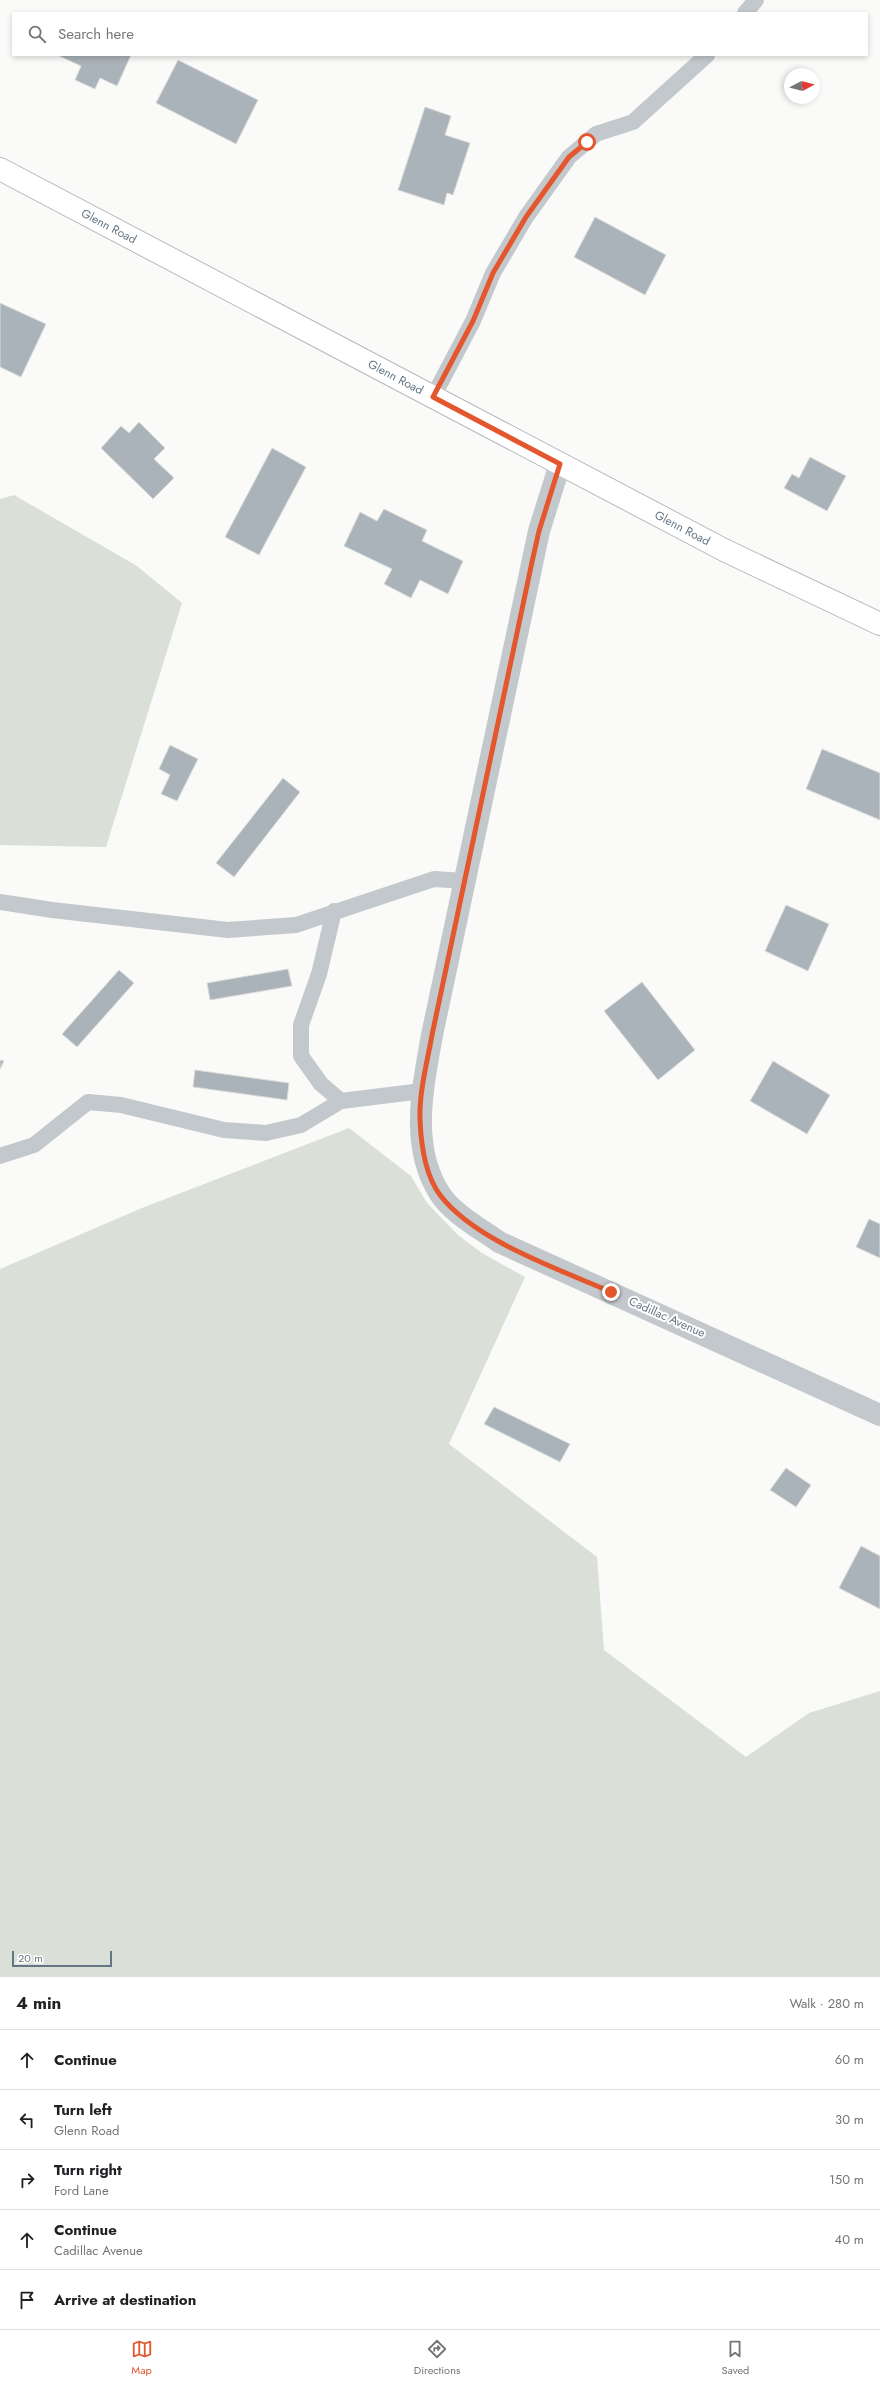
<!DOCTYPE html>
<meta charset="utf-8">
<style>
:root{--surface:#fff;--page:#f2f2f2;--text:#202124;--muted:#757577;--line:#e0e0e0;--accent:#e4572e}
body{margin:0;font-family:Jost,sans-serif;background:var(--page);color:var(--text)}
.compass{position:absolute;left:784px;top:68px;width:36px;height:36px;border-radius:50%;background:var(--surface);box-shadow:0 2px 6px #0003;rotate:83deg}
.scale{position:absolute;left:12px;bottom:10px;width:100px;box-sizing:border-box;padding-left:4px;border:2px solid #657683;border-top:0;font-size:11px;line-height:14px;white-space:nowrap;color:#657683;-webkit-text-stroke:3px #fff;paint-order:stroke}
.stop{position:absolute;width:12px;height:12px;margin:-9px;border:3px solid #e4572e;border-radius:50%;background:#fff}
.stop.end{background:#e4572e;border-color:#fff;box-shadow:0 1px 4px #0008}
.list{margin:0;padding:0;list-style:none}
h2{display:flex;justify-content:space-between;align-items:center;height:52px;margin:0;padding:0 16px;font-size:17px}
h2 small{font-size:13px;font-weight:400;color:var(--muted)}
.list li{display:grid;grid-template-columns:26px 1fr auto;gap:12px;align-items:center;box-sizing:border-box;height:60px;padding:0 16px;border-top:1px solid var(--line)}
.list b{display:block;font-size:15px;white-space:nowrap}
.list p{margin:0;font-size:13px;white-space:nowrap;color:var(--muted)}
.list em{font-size:13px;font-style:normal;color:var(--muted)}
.icon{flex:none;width:22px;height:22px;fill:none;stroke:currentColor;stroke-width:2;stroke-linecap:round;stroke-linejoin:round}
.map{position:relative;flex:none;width:880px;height:1977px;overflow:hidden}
.search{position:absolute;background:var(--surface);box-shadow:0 2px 6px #0003;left:12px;right:12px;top:12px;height:44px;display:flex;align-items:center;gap:10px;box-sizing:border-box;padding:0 14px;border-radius:0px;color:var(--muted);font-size:15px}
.sheet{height:352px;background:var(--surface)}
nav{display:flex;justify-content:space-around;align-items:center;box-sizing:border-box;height:56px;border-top:1px solid var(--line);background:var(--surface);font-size:11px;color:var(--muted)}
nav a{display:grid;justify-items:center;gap:2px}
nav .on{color:var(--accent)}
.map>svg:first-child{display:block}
</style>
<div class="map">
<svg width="880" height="1977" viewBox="0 0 880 1977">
<rect width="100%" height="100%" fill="#fafaf8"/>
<path fill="#dadfd7" d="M14 495 137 566 182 603 106 847 0 845V499Z
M349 1128 411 1176 427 1203 458 1235 482 1253 525 1277 449 1444 597 1557 604 1650 746 1757 809 1713 880 1691V1977H0V1269L142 1208Z"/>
<path fill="#aab3b9" stroke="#dcdcda" d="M57 55H131L117 86 100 78 95 89 75 80 81 66Z
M178 60 258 100 236 144 156 103Z
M425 107 451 116 445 135 470 143 453 195 447 193 444 205 398 190Z
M595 217 666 255 645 295 574 257Z
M0 303 46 324 21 377 0 367Z
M139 422 165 448 154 459 174 478 153 499 101 448 121 426 129 433Z
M272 448 306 467 259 555 225 537Z
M810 457 846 476 827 511 784 488 792 474 799 478Z
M384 509 427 530 422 541 463 561 448 594 420 580 411 598 384 584 392 569 344 546 360 512 377 521Z
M170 745 198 759 177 801 161 794 170 775 159 769Z
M822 749 880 773V820L806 789Z
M283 778 300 792 234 877 216 863Z
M786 905 829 924 808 971 765 951Z
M288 969 292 986 210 1000 207 983Z
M119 970 134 983 77 1047 62 1034Z
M642 982 695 1050 658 1080 604 1011Z
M0 1060 4 1061 0 1069Z
M773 1061 830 1095 807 1134 750 1101Z
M195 1070 289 1083 287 1100 193 1087Z
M869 1219 880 1224V1258L856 1247Z
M494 1407 570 1444 560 1462 484 1424Z
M786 1468 811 1485 796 1507 770 1490Z
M861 1546 880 1556V1609L839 1588Z"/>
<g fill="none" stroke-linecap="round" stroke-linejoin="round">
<defs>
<g id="secondary">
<path id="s1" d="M0 169 726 551 880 624"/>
</g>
</defs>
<use href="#secondary" stroke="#b3babf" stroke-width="24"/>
<path stroke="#c3c8cc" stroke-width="16" d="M745 13 756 0
M433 397 473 321 493 273 526 217 569 157 596 134 633 122 707 55
M0 902 52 910 228 930 296 925 434 879 465 881
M334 911 319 974 301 1025V1056L321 1084 341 1101 422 1091
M0 1156 34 1145 88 1102 121 1105 224 1130 266 1133 301 1125 341 1101"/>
<path stroke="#c3c8cc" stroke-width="22" d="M560 464 539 531 432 1035C423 1087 409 1146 440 1194 452 1213 481 1229 499 1242L880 1415"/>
<use href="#secondary" stroke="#fff" stroke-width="22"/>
</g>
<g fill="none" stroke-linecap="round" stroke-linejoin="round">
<path stroke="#e4572e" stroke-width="5" d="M587 142 569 157 526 217 493 273 473 321 433 397 560 464 539 531 532 562 432 1035C427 1063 419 1092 420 1120 421 1144 425 1175 440 1195 475 1241 559 1269 611 1292"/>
</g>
<g text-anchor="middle" stroke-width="4" stroke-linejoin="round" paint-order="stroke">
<g font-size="12" fill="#657683" stroke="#fff">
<text dy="4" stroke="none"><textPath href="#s1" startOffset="123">Glenn Road</textPath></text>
<text dy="4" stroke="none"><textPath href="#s1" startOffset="447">Glenn Road</textPath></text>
<text dy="4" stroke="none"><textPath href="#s1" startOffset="771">Glenn Road</textPath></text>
<text transform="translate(667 1317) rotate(24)" y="4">Cadillac Avenue</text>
</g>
</g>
</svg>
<svg class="compass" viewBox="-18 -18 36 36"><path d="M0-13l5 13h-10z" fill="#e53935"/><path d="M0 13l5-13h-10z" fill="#757577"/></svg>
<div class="scale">20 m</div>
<div class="stop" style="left:587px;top:142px"></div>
<div class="stop end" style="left:611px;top:1292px"></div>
<div class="search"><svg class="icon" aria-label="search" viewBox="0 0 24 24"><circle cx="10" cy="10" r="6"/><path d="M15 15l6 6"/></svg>Search here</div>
</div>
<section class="sheet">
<h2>4 min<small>Walk · 280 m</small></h2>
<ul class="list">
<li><svg class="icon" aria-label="ahead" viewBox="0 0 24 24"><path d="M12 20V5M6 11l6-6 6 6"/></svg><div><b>Continue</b></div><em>60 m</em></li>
<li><svg class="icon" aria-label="left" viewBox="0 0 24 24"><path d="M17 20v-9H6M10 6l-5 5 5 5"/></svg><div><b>Turn left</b><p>Glenn Road</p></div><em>30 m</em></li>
<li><svg class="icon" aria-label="right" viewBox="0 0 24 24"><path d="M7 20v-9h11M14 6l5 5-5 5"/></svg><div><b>Turn right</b><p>Ford Lane</p></div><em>150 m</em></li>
<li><svg class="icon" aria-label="ahead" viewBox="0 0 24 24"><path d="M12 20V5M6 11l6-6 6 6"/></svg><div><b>Continue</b><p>Cadillac Avenue</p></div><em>40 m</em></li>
<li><svg class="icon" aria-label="arrive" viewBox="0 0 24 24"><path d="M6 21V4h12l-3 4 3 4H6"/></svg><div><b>Arrive at destination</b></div></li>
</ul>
</section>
<nav>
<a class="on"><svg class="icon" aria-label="map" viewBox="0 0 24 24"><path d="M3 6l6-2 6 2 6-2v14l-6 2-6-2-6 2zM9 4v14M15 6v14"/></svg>Map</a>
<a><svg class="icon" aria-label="directions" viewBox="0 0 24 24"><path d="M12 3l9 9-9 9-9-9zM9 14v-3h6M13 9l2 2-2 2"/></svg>Directions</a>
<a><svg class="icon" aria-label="saved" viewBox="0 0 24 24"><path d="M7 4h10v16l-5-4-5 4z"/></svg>Saved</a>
</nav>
